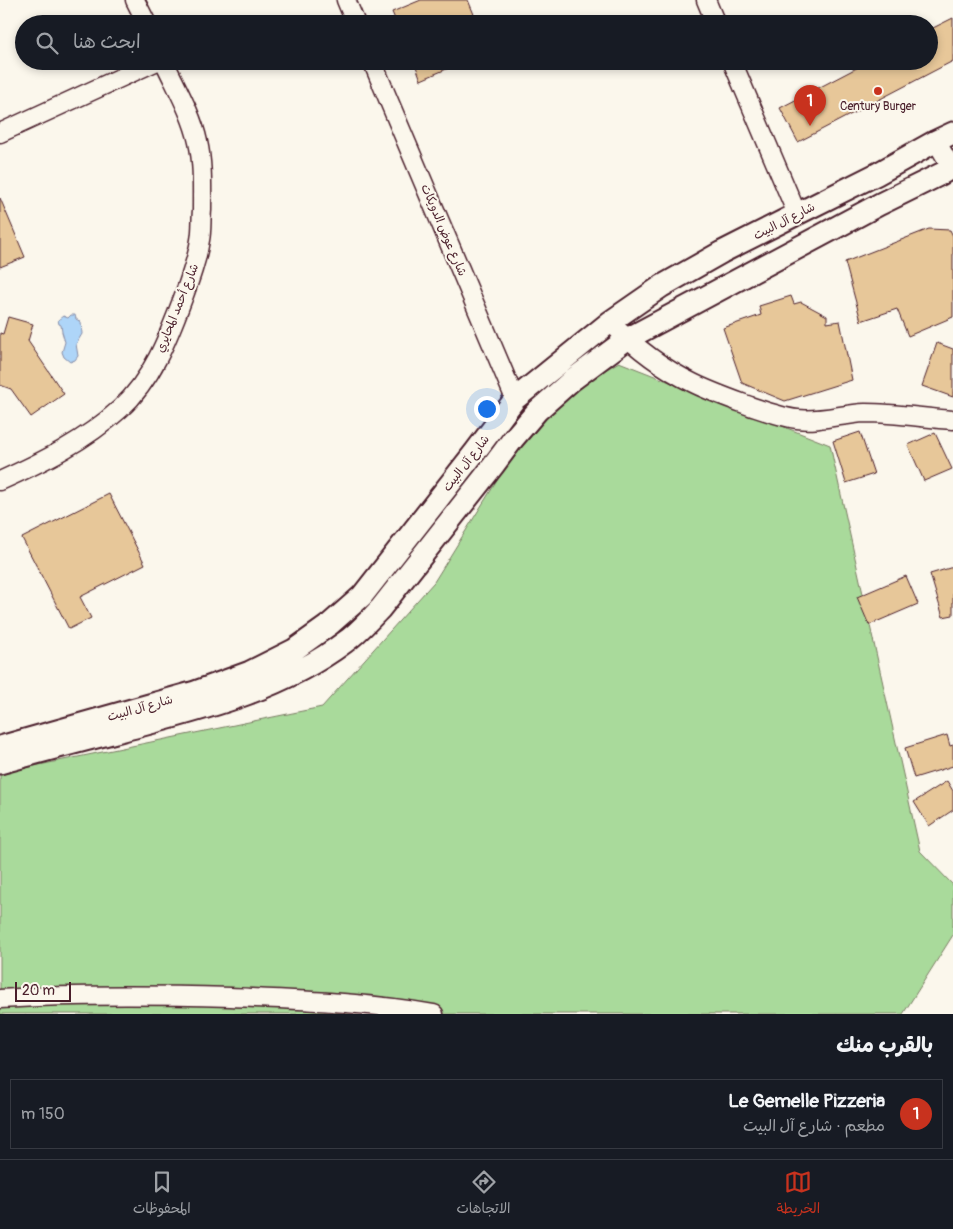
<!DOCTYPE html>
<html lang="ar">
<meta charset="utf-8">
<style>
:root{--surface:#171b24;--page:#20242c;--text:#f1f3f6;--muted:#9ea1a6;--line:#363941;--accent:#c8321e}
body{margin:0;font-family:Pangolin,"Playpen Sans Arabic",sans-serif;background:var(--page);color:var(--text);direction:rtl}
.scale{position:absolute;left:15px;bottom:12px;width:56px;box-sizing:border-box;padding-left:5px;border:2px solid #4a1f2b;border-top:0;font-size:14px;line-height:18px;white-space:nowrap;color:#4a1f2b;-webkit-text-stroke:4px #fbf7ec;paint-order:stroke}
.you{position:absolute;left:486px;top:408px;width:18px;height:18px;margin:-12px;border:4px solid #fff;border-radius:50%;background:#1a73e8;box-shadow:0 0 0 8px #1a73e833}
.badge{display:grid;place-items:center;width:32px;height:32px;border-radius:50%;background:var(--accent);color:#fff;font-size:16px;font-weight:700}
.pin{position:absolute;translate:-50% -41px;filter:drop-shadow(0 1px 2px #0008)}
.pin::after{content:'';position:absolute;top:26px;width:18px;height:15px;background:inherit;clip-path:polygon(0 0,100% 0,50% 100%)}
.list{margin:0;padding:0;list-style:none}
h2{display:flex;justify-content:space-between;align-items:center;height:65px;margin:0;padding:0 20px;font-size:21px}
h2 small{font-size:16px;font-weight:400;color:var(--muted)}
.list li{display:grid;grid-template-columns:32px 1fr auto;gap:15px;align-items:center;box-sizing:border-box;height:70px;margin:0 10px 10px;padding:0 10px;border:1px solid var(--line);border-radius:0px}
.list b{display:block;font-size:19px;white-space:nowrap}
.list p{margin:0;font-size:16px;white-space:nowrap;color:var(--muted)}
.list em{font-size:16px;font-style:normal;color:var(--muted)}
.icon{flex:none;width:28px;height:28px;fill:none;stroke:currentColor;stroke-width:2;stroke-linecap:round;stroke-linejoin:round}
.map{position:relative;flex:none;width:953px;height:1014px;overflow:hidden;direction:ltr}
.search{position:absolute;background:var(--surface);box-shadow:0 2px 8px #0003;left:15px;right:15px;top:15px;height:55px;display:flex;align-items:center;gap:12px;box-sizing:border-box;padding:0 18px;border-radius:28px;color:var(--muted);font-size:19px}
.sheet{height:145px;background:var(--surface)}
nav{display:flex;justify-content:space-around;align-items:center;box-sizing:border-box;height:70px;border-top:1px solid var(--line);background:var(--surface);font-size:14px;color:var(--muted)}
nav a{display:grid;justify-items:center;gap:2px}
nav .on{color:var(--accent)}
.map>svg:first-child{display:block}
</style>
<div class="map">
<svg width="953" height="1014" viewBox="0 0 953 1014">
<rect width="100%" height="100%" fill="#fbf7ec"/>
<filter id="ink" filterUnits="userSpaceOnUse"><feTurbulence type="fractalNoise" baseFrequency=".02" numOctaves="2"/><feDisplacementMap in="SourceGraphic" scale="10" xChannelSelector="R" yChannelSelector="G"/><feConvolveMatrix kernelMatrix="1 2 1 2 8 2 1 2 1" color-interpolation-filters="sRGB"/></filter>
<g filter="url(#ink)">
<path fill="#a9da9b" stroke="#7a7c63" d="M619 362 830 445 920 851 953 885V935L903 1014H0V773L322 707 434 582 544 405Z"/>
<path fill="#aed5f8" stroke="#868ca6" d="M71 315H75L76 319 81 322 82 334 76 344 78 356 75 360 70 362 64 357 62 352 65 342 62 332 61 325 59 324 58 320 63 316 68 318Z"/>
<path fill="#e7c799" stroke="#4a1f2b" d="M421 0H468L478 24H397L392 12Z
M953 18V61L798 142 780 108 870 61H929V30Z
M414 61H465L421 80Z
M0 198 25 257 0 267Z
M929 229 950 230 953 236V317L908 336 897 309 861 321 845 262Z
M791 296 794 304 801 302 827 316V323L840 321 852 380 785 401 742 383 723 328 761 315 759 306Z
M8 317 33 324 28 341 64 394 31 417 11 389 0 385V333L3 334Z
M937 343 953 349V397L922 386Z
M860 432 874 474 846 483 833 441Z
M935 433 952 469 924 481 908 445Z
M109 494 145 564 80 597 91 618 69 629 22 538Z
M953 567V615L943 617 930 574Z
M906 576 918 604 869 625 857 597Z
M947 735 950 746 953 745V766L914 778 905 748Z
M947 781 953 791V810L929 826 914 802Z"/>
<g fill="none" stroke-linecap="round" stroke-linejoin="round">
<defs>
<path id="minor" d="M135 0 147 24
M346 0 356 24
M706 0 716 24
M372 61 515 399
M732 61 797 214
M0 133 157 61
M936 141 953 170
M610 322C634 346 662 368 693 383 711 392 731 399 750 406 765 411 781 417 797 419 819 422 843 414 865 413 895 413 924 418 953 420
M0 481C42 462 85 441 120 409 152 380 168 338 183 298 190 279 197 260 200 240 202 230 201 220 202 210 202 187 203 164 198 142 192 114 176 87 164 61
M0 999C77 994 154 995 231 997 298 1000 368 1002 434 1014"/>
<path id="tertiary" d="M0 747 195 692 250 672 294 650 329 625 362 596 475 452 515 399 610 322 662 286 722 252 797 214 877 174 936 141 953 133
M0 763C46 750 93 738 139 726 211 707 284 688 345 642 358 633 369 620 380 609L493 466 513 439 537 411 572 380 627 339 880 204 941 174 953 167"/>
</defs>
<use href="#minor" stroke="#4a1f2b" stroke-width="21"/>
<use href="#tertiary" stroke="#4a1f2b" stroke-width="25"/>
<use href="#minor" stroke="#fbf7ec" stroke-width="18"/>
<use href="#tertiary" stroke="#fbf7ec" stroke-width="21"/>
</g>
</g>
<circle fill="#c8321e" stroke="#fbf7ec" stroke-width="2" cx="878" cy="91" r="5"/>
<g text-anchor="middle" stroke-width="4" stroke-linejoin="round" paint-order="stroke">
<g font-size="12" fill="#4a1f2b" stroke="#fbf7ec">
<text x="878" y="110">Century Burger</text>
</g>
<g font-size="12" fill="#4a1f2b" stroke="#fbf7ec">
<text transform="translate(784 221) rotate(-27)" y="4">شارع آل البيت</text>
<text transform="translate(444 230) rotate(67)" y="4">شارع عوض الدويكات</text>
<text transform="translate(177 308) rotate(-68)" y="4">شارع أحمد المحايري</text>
<text transform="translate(466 463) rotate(-52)" y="4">شارع آل البيت</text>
<text transform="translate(140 708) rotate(-16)" y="4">شارع آل البيت</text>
</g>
</g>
</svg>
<div class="scale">20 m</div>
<div class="you"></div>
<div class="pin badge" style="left:810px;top:126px">1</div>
<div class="search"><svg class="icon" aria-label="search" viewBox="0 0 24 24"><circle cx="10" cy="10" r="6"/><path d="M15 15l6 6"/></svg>ابحث هنا</div>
</div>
<section class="sheet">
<h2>بالقرب منك<small></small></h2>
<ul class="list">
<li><span class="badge">1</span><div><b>Le Gemelle Pizzeria</b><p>مطعم · شارع آل البيت</p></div><em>150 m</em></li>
</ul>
</section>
<nav>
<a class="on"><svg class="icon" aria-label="map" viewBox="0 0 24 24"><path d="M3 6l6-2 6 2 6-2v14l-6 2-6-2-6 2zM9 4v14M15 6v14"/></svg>الخريطة</a>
<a><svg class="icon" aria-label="directions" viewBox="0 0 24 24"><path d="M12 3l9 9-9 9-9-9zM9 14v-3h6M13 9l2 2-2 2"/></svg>الاتجاهات</a>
<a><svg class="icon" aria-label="saved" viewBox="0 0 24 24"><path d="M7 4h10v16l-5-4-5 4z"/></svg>المحفوظات</a>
</nav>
